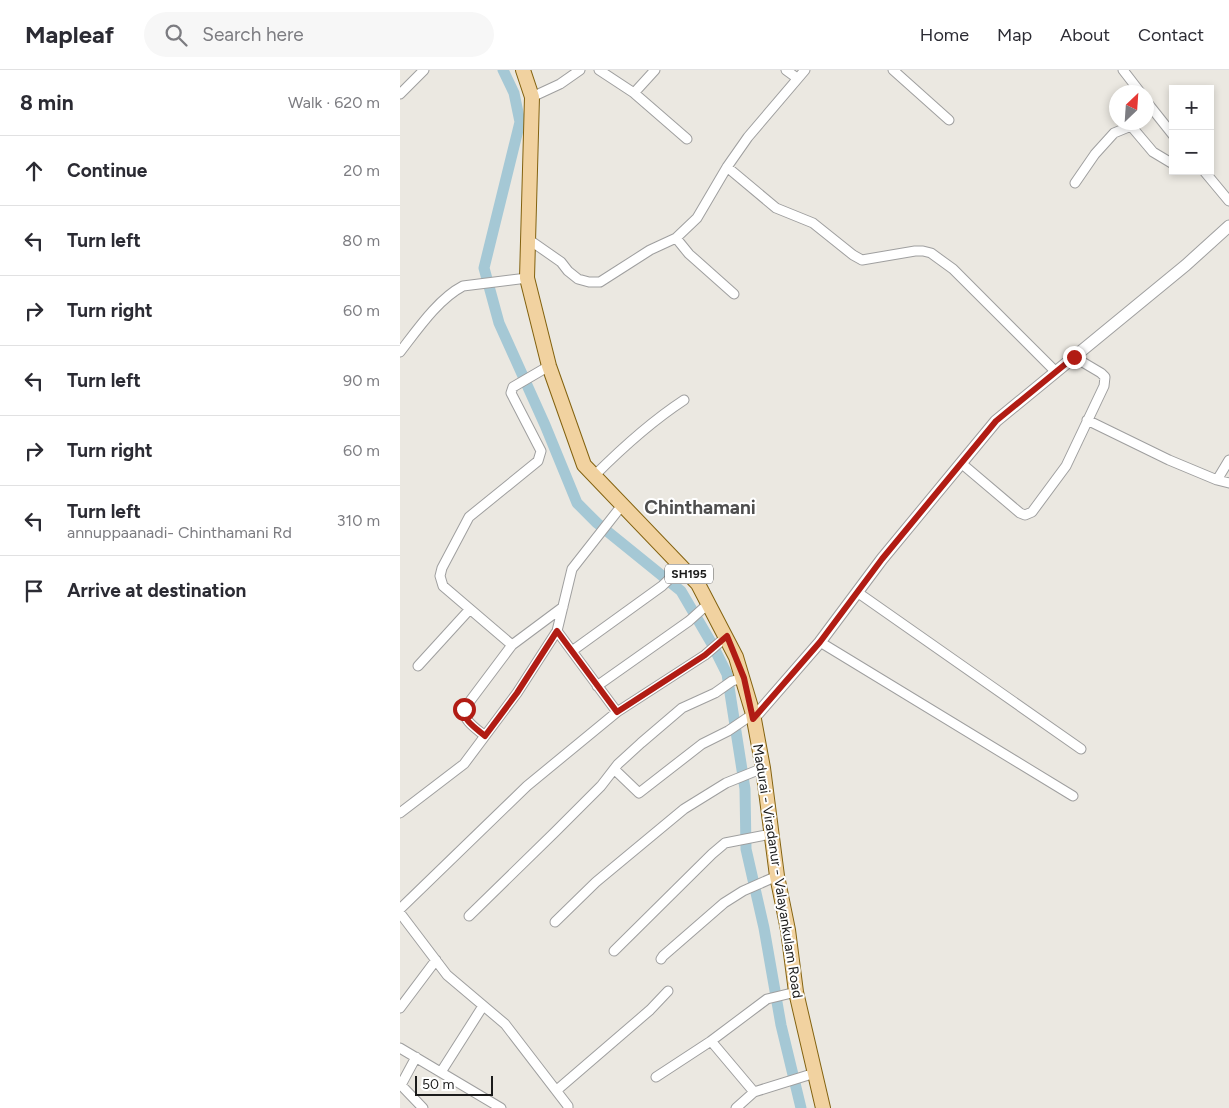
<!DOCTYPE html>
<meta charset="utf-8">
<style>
:root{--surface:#fff;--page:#f7f7f7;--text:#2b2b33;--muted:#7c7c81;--line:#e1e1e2}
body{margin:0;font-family:Figtree,sans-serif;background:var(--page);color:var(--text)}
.controls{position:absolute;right:15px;top:15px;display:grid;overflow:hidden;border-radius:0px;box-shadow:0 2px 8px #0003}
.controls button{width:45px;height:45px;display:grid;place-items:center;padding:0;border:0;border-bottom:1px solid var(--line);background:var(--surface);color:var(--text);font:25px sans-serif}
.compass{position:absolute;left:709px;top:15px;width:45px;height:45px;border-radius:50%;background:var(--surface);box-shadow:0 2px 8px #0003;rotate:25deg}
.scale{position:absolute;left:15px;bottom:12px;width:78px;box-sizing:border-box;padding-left:5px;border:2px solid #1b1b1b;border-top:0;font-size:14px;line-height:18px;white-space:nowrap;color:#1b1b1b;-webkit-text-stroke:4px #fff;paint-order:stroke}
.stop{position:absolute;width:15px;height:15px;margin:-11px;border:4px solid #b11c14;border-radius:50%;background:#fff}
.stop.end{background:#b11c14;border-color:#fff;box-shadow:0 1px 5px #0008}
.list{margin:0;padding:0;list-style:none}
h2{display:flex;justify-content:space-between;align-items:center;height:65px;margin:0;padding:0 20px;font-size:21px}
h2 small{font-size:16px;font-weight:400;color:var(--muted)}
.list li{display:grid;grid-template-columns:32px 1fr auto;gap:15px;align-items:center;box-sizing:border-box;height:70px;padding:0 20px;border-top:1px solid var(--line)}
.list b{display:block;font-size:19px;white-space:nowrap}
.list p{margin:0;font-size:16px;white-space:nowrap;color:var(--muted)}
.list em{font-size:16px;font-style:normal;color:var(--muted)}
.icon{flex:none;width:28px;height:28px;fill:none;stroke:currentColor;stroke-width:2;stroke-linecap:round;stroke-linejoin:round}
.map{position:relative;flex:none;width:829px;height:1038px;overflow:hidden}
header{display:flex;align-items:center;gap:30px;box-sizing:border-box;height:70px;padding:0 25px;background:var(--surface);border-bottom:1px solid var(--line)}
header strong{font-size:24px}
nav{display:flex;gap:28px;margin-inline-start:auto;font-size:18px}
.search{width:350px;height:45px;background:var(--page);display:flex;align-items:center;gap:12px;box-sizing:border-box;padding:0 18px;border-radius:28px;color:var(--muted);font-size:19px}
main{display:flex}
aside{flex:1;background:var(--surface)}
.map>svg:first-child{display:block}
</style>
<header>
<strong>Mapleaf</strong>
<div class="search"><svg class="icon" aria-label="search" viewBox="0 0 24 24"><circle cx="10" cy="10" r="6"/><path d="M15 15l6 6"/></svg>Search here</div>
<nav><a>Home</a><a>Map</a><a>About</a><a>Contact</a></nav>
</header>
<main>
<aside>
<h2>8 min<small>Walk · 620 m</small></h2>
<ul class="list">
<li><svg class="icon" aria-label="ahead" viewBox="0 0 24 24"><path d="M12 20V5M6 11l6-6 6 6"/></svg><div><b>Continue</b></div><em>20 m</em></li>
<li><svg class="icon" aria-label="left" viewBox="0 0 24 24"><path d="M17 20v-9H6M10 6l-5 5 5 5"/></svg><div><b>Turn left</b></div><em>80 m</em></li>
<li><svg class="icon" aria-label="right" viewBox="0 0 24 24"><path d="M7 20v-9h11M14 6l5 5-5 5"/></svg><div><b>Turn right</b></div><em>60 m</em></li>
<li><svg class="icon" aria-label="left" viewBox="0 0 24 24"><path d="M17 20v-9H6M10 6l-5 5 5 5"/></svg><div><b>Turn left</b></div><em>90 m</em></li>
<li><svg class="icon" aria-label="right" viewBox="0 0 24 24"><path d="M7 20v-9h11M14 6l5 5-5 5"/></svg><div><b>Turn right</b></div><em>60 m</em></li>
<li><svg class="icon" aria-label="left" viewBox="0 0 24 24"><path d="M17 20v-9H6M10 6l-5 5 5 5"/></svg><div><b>Turn left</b><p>annuppaanadi- Chinthamani Rd</p></div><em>310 m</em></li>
<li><svg class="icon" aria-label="arrive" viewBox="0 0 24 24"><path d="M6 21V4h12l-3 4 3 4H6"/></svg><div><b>Arrive at destination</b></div></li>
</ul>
</aside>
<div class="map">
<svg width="829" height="1038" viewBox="0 0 829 1038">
<rect width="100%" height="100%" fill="#ebe8e1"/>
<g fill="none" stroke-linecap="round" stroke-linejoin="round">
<path stroke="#a5c8d5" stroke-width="11" d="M103 0 114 23 120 52 84 198 99 253 145 355 177 433 197 453 281 521 312 574 327 604 345 719 346 779 364 858 381 955 401 1038"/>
<defs>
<path id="minor" d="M199 0 234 23 287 69
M386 0 397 8
M493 0 549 50
M723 0 740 22
M234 23 255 0
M0 24 24 0
M132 27 160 14 180 0
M746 31 773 65
M327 97 376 138 413 153 453 185 462 190 515 181H523L531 183 553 199 656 302
M804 101 829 131
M675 113 695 84 714 63 731 56 753 82 773 94
M276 168 289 184 334 224
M128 169 161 192 168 201 178 209 189 212H200L250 180 276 168 297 148 327 97 348 67 405 0
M0 282C17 260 38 229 63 216L127 208
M687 350 769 390 817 410 829 413
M561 393 620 443 625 445 632 442 666 396 704 316 705 307 701 303 674 287
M195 405C222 378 252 351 284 330
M817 410 829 390
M457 522 681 679
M157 561 217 642 305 585 327 566
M420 572 673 726
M112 575 43 516 40 506 42 498 69 447 138 391 141 381 111 323 113 317 149 296
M172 581 262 516 282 497
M18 596 70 539
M197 616 289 551 309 533
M85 666C77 659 63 651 64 639L112 575 163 537
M214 699 239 723 302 674 328 661 353 644
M0 743 64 694 117 623 157 561 172 499 223 434
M0 839 127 716 217 642
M0 843 47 905 105 954 168 1036V1038
M69 846 155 762 201 716 218 694 241 673 282 638 315 623 332 611 344 608
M155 852 196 812 284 739 326 713 363 698
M214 881 312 784 325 773 371 764
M261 889 263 886 324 833 343 821 377 806
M396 922 367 929 311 971 354 1022 415 1003
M0 938 36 890
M0 978 101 1038
M16 987 1 1015 23 1038
M41 1002 83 936
M256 1007 311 971
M157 1020 250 940 268 921
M336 1038 354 1022"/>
<path id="tertiary" d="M353 649 420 572 482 489 596 351 786 195 829 156"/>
<path id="primary" d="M123 0 132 27 127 208 149 296 184 395 298 514 336 587 353 644 363 698 377 806 388 860 396 922 423 1038"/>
</defs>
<use href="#minor" stroke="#9f9f9f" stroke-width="11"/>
<use href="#tertiary" stroke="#9f9f9f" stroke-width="13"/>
<use href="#primary" stroke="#83620f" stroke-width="16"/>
<use href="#minor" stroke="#fff" stroke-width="9"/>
<use href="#tertiary" stroke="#fff" stroke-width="11"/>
<use href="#primary" stroke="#f1d2a0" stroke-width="14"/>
</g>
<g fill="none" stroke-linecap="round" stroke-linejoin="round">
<path stroke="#b11c14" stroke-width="6" d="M64 639C62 650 77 659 85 666L117 623 157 561 217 642 305 585 327 566 344 608 353 649 420 572 482 489 596 351 674 287"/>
</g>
<g text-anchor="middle" stroke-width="4" stroke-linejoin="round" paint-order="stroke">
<rect fill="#fff" stroke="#5f5f5f" stroke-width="1" x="265" y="494.5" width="48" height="19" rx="4"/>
<g font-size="12" font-weight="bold" fill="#1b1b1b">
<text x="289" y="508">SH195</text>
</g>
<g font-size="14" fill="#1b1b1b" stroke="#fff">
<text transform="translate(378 801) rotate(81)" y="5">Madurai - Viradanur - Valayankulam Road</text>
</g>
<g font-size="19" font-weight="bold" fill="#4e4e4e" stroke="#fff">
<text x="300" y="444">Chinthamani</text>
</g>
</g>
</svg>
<div class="controls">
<button>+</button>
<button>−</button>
</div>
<svg class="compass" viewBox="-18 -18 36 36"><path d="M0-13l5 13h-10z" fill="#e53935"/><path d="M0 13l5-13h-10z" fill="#7c7c81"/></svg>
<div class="scale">50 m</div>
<div class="stop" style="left:64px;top:639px"></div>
<div class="stop end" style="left:674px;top:287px"></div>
</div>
</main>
